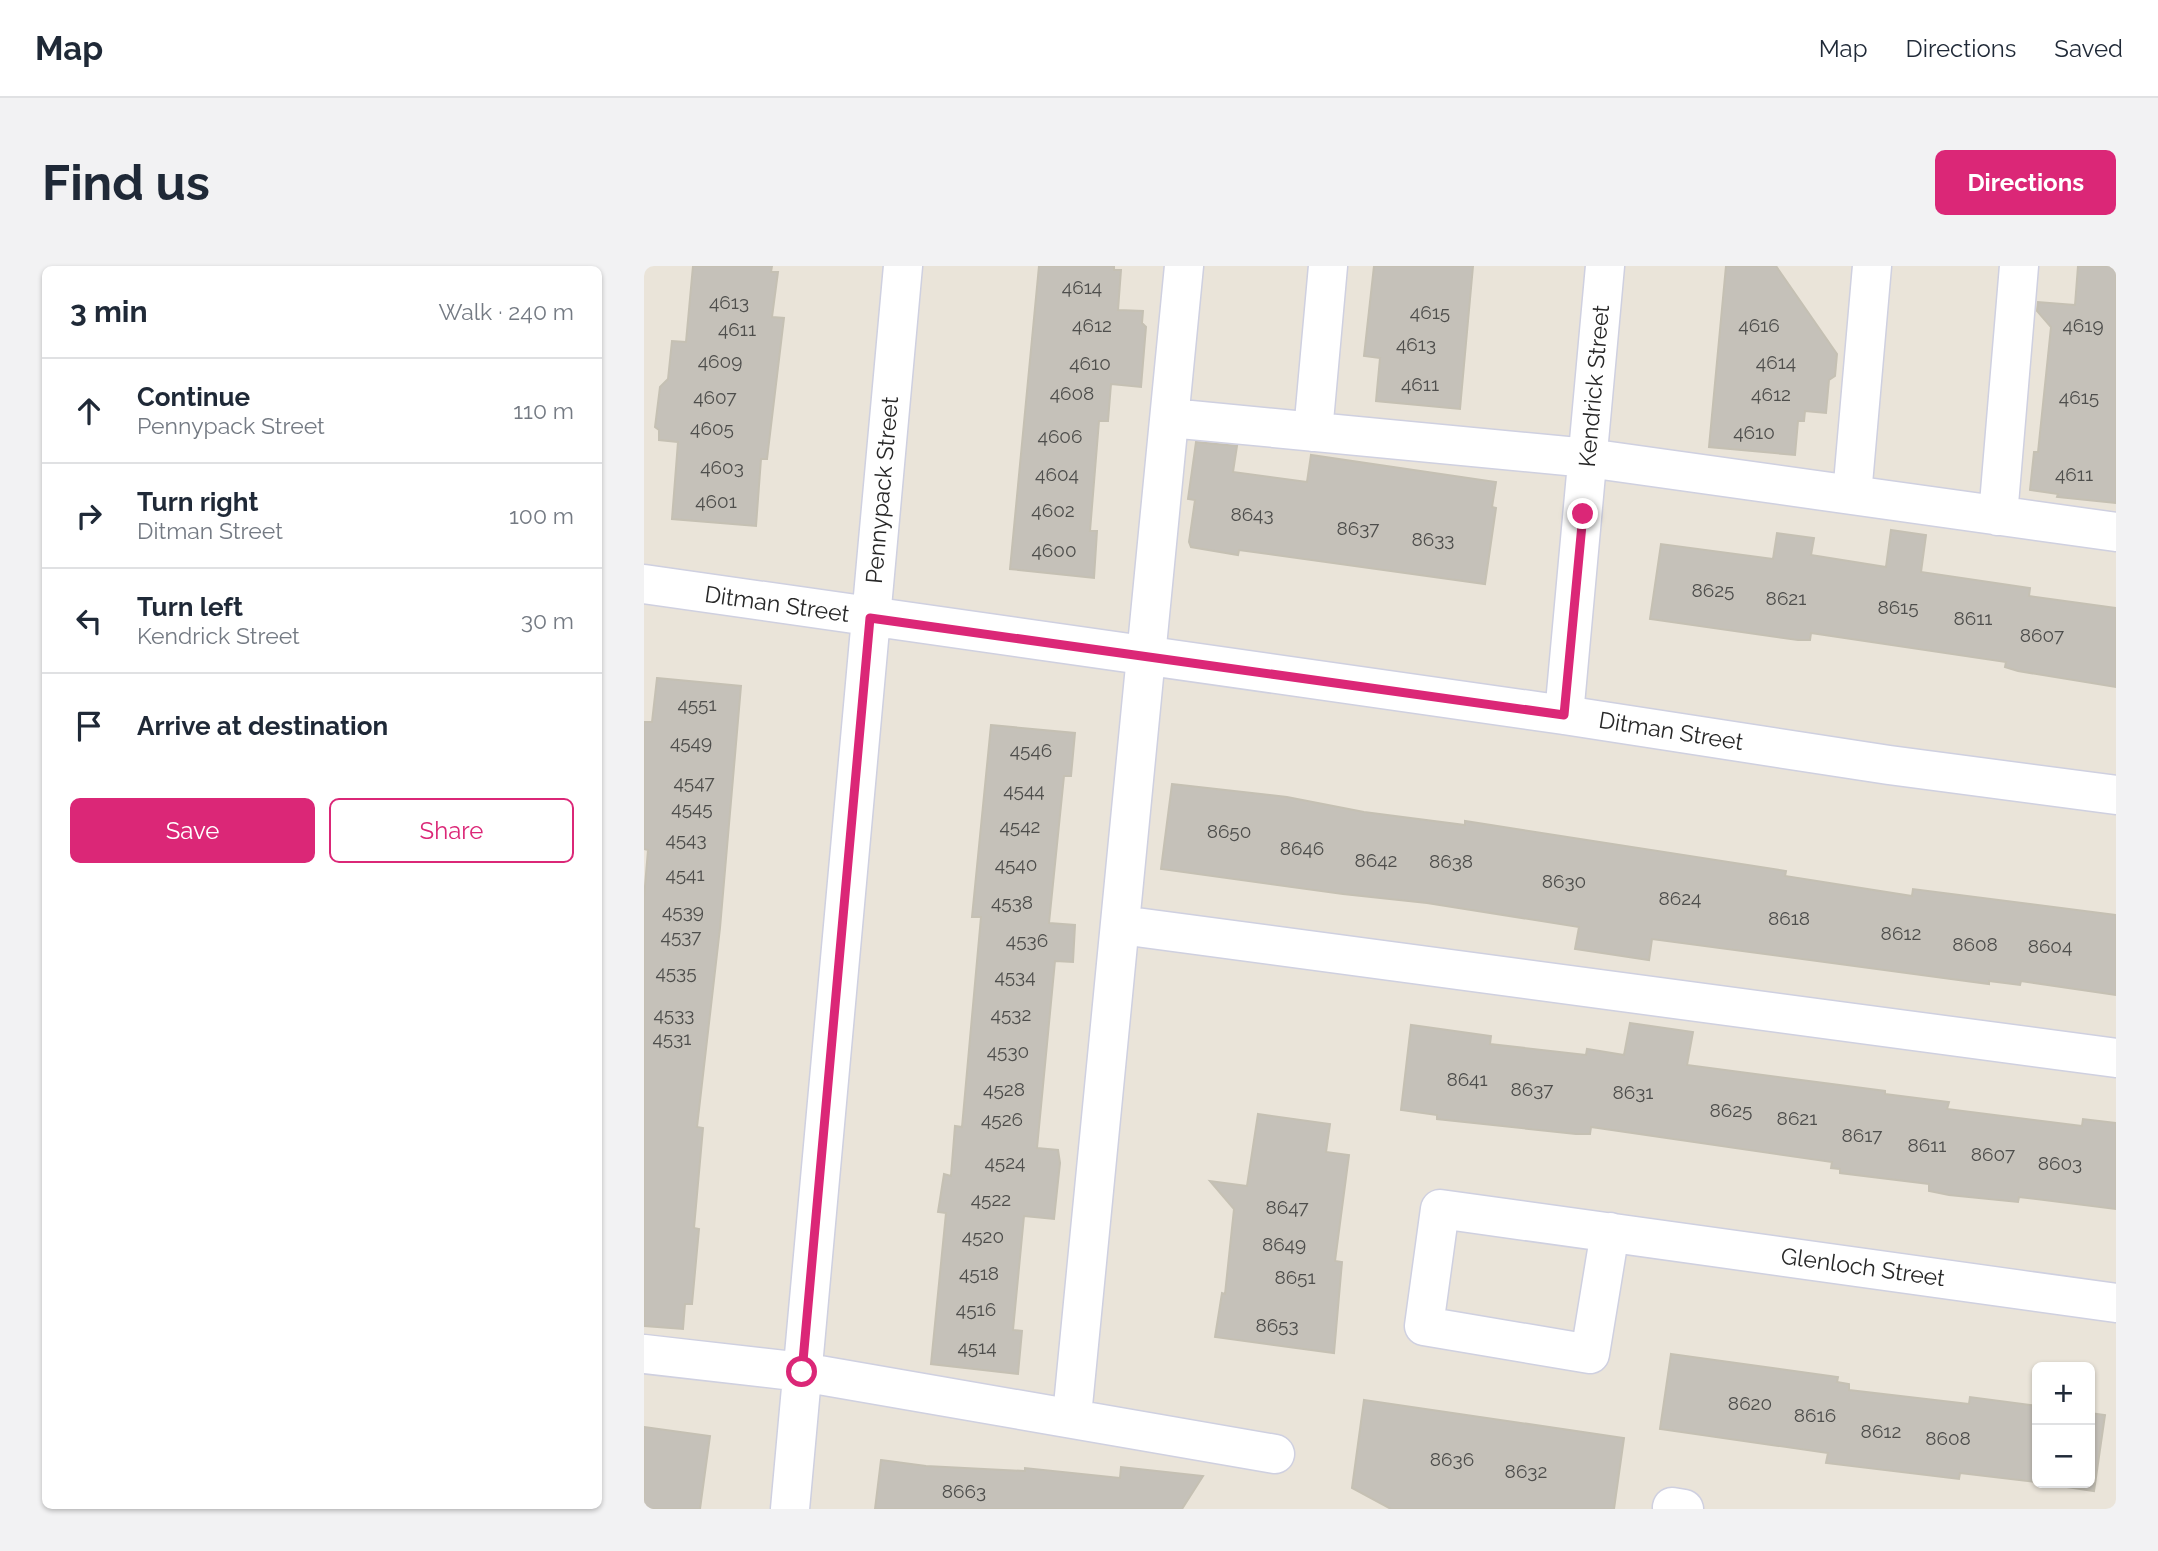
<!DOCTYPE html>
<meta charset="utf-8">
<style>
:root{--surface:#fff;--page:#f2f2f3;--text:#1f2937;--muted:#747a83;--line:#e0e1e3;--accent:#db2777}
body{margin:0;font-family:Raleway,sans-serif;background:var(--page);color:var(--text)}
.controls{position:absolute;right:21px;bottom:21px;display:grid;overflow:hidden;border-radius:10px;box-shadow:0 2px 5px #0004}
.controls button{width:63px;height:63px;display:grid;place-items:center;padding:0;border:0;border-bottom:2px solid var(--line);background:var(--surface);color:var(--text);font:35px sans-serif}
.stop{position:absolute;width:21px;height:21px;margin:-16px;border:5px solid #db2777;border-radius:50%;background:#fff}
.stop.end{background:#db2777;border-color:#fff;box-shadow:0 2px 7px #0008}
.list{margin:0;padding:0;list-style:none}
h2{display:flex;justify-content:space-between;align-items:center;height:91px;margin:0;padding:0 28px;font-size:30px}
h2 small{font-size:23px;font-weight:400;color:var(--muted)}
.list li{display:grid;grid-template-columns:46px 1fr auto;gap:21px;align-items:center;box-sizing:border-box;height:105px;padding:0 28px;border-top:2px solid var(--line)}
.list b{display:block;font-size:26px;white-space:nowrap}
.list p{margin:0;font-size:23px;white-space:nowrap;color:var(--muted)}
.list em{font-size:23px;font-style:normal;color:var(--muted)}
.actions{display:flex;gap:14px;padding:21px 28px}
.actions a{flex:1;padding:16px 0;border:2px solid var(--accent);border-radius:10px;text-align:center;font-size:24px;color:var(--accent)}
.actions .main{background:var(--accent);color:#fff}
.icon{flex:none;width:38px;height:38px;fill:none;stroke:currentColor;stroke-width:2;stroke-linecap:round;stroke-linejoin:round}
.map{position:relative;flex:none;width:1472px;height:1243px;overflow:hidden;border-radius:10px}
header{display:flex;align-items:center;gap:42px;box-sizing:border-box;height:98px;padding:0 35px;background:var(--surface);border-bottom:2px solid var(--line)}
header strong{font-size:33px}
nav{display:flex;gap:38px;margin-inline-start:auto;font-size:24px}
.intro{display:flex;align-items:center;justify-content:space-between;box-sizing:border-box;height:168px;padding:0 42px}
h1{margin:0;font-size:49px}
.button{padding:18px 32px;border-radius:10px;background:var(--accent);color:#fff;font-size:24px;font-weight:700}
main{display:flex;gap:42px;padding:0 42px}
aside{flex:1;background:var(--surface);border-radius:10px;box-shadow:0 2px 5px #0004}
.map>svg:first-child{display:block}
</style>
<header>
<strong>Map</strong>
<nav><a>Map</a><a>Directions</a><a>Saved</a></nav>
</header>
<div class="intro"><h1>Find us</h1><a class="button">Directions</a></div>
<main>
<aside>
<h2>3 min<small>Walk · 240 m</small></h2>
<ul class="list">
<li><svg class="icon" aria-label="ahead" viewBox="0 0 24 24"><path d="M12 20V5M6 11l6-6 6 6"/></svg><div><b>Continue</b><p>Pennypack Street</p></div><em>110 m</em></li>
<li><svg class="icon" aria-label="right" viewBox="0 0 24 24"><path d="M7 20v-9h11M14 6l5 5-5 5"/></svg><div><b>Turn right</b><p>Ditman Street</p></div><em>100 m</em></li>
<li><svg class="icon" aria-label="left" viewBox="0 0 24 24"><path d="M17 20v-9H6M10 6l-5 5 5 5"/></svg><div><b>Turn left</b><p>Kendrick Street</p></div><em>30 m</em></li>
<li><svg class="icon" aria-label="arrive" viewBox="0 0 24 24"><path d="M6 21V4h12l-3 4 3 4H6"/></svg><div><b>Arrive at destination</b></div></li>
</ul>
<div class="actions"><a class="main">Save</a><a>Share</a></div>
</aside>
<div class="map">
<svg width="1472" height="1243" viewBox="0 0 1472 1243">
<rect width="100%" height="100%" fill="#eae4d9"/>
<path fill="#c5c1b9" stroke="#c5c0b3" stroke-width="2" d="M49 0H128L127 6H134L128 51 140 52 123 193H117L112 260 28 253 34 176 15 174V164L11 161 16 121 24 113 28 75 42 76Z
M395 0H470V4H477L474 44 499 45 498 57 502 61 497 121 467 118 464 155H455L446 265H453L450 312 366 303Z
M730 0H829L816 143 732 135 736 92 720 90Z
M1082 0H1132L1193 88 1191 110 1185 114 1182 147 1161 145 1160 155H1154L1151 189 1065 181Z
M1434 0H1472V237L1413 231 1414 228 1386 224 1390 186H1394L1407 61 1393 45 1394 36 1431 39Z
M552 176 593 180 589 206 663 216 667 189 852 216 848 241 852 242 841 318 595 284 594 289 547 281 545 276 551 234 544 233Z
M1247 264 1282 269 1277 306 1386 322 1385 330 1472 342V421L1374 405 1361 401 1362 396 1167 367 1166 374H1154L1006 353 1017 278 1129 293 1133 267 1170 272 1167 289 1242 301Z
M13 412 97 420 76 662 53 861 59 862 50 962 55 963 48 1038H41L39 1063 0 1060V632L4 584 0 583V456H8Z
M347 459 431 467 427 510H420L405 657 431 659 429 696 411 695 393 882 414 884 416 897 410 953 380 950 369 1064 378 1065 374 1108 287 1098 302 947 294 946 300 908 307 910 311 860 318 861 337 651H328Z
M528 518 643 531 720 546 821 559V555L1142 605 1141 610 1268 630 1269 623 1472 649V729L1377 715 1376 719 1345 715V718L1008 673 1005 694 931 683 935 661 783 637 699 628 517 603Z
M986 757 1049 766 1043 799 1241 825V828L1305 836 1303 843 1438 860 1439 853 1472 857V943L1375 931 1374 936 1305 929 1285 925V918L1196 907V903L1187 902 1188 896 947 861 946 868H932L793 853V849L757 844 767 759 847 770 846 778 942 789 943 783 980 789Z
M614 848 686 858 682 886 705 889 691 995 698 996 690 1087 571 1071 578 1027 581 1028 590 943 566 915 603 920Z
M1027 1088 1194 1111 1193 1116 1205 1118V1124L1325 1138 1326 1131 1393 1140V1216L1316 1207 1315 1213 1182 1197 1184 1187 1016 1163Z
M720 1134 980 1172 970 1243H747L708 1222Z
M1446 1147 1461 1149 1450 1225 1396 1217H1446Z
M0 1161 66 1170 56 1243H0Z
M237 1194 282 1200 381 1205V1202L476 1212 477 1201 559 1210 538 1243H231Z"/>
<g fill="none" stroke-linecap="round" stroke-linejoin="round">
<defs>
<path id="minor" d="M526 152 944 192 1472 266
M669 166 684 0
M1208 229 1228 0
M1354 250 1375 0
M0 318 920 449 1245 499 1472 529
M920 449 961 0
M477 659 1472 792
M966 966 946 1088 780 1060 796 943 1472 1037
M0 1088 158 1106 631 1188
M428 1150 540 0
M1028 1241 1040 1243
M146 1243 259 0"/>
</defs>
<use href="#minor" stroke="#cfd0e0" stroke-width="41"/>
<use href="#minor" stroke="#fff" stroke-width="38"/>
</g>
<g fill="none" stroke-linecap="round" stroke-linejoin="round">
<path stroke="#db2777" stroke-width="9" d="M158 1106 226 352 920 449 939 248"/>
</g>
<g text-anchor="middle" stroke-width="6" stroke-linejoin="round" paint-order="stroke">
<g font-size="19" fill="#4e4e4c">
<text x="438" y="28">4614</text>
<text x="85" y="43">4613</text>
<text x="786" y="53">4615</text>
<text x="448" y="66">4612</text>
<text x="1115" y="66">4616</text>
<text x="1439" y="66">4619</text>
<text x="93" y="70">4611</text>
<text x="772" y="85">4613</text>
<text x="76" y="102">4609</text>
<text x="1132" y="103">4614</text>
<text x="446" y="104">4610</text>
<text x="776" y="125">4611</text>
<text x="428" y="134">4608</text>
<text x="1127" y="135">4612</text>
<text x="71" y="138">4607</text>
<text x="1435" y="138">4615</text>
<text x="68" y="169">4605</text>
<text x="1110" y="173">4610</text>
<text x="416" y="177">4606</text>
<text x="78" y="208">4603</text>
<text x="413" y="215">4604</text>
<text x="1430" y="215">4611</text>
<text x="72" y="242">4601</text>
<text x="409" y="251">4602</text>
<text x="608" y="255">8643</text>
<text x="714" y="269">8637</text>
<text x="789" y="280">8633</text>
<text x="410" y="291">4600</text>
<text x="1069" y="331">8625</text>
<text x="1142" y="339">8621</text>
<text x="1254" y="348">8615</text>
<text x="1329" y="359">8611</text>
<text x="1398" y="376">8607</text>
<text x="53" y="445">4551</text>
<text x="47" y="483">4549</text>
<text x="387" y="491">4546</text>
<text x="50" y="523">4547</text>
<text x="380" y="531">4544</text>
<text x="48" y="549">4545</text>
<text x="376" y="567">4542</text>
<text x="585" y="572">8650</text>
<text x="42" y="580">4543</text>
<text x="658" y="589">8646</text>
<text x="732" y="601">8642</text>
<text x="807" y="602">8638</text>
<text x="372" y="605">4540</text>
<text x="41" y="615">4541</text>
<text x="920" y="622">8630</text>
<text x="1036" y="639">8624</text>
<text x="368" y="643">4538</text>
<text x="39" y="652">4539</text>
<text x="1145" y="659">8618</text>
<text x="1257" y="674">8612</text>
<text x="37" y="677">4537</text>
<text x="383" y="681">4536</text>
<text x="1331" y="685">8608</text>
<text x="1406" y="687">8604</text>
<text x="32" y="713">4535</text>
<text x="371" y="717">4534</text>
<text x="30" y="755">4533</text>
<text x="367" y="755">4532</text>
<text x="28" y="779">4531</text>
<text x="364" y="792">4530</text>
<text x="823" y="820">8641</text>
<text x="360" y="830">4528</text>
<text x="888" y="830">8637</text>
<text x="989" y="833">8631</text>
<text x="1087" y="851">8625</text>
<text x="1153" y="859">8621</text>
<text x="358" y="860">4526</text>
<text x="1218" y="876">8617</text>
<text x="1283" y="886">8611</text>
<text x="1349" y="895">8607</text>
<text x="361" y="903">4524</text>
<text x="1416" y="904">8603</text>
<text x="347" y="940">4522</text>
<text x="643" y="948">8647</text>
<text x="339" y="977">4520</text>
<text x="640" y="985">8649</text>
<text x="335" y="1014">4518</text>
<text x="651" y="1018">8651</text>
<text x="332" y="1050">4516</text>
<text x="633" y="1066">8653</text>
<text x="333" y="1088">4514</text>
<text x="1106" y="1144">8620</text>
<text x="1171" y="1156">8616</text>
<text x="1237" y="1172">8612</text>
<text x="1304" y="1179">8608</text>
<text x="808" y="1200">8636</text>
<text x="882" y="1212">8632</text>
<text x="320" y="1232">8663</text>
</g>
<g font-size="23" fill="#272727" stroke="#fff">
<text transform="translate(950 120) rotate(-85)" y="8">Kendrick Street</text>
<text transform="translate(238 224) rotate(-85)" y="8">Pennypack Street</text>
<text transform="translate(133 338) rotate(8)" y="8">Ditman Street</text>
<text transform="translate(1027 465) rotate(9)" y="8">Ditman Street</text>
<text transform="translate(1219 1001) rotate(8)" y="8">Glenloch Street</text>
</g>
</g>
</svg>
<div class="controls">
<button>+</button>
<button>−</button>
</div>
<div class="stop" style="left:158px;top:1106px"></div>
<div class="stop end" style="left:939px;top:248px"></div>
</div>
</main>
